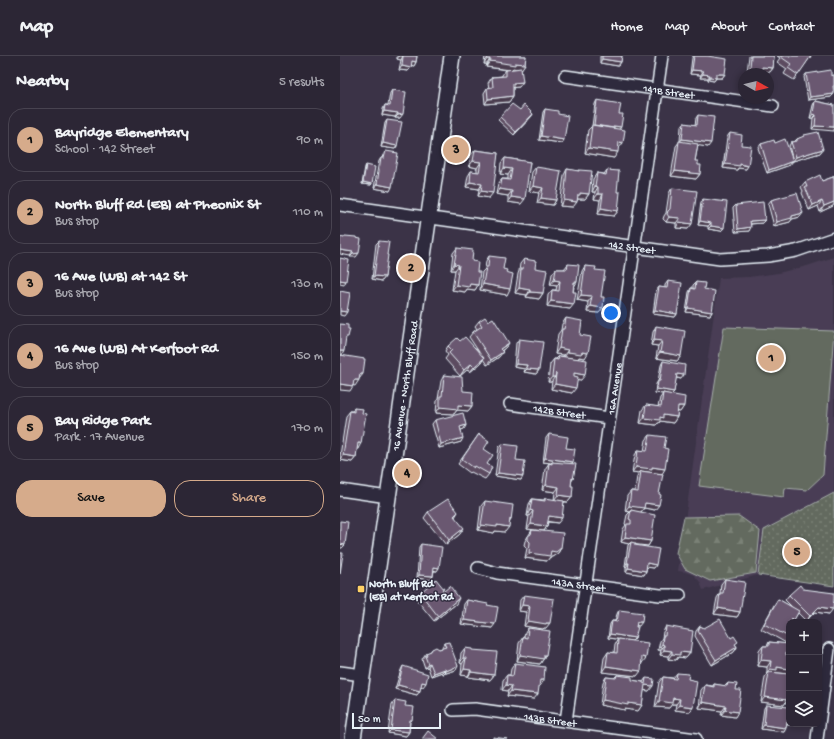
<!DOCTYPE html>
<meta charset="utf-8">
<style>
:root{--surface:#2c2635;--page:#342e3d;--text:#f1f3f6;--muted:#a6a5ad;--line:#484350;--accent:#d6ab8b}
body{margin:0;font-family:"Gochi Hand",sans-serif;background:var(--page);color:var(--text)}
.controls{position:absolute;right:12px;bottom:12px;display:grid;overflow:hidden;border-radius:8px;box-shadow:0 2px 6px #0003}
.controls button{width:36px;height:36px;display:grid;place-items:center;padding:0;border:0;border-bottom:1px solid var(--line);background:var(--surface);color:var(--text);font:20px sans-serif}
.compass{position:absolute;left:398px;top:12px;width:36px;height:36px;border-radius:50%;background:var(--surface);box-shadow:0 2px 6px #0003;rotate:98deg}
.scale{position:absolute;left:12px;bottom:10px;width:89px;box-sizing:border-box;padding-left:4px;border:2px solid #e8f1f8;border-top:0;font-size:11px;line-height:14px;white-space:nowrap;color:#e8f1f8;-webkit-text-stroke:3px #2f2a3d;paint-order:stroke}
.you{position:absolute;left:271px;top:257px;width:14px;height:14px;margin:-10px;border:3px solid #fff;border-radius:50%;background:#1a73e8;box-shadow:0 0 0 6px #1a73e833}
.badge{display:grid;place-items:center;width:26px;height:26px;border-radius:50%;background:var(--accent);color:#111;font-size:13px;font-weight:700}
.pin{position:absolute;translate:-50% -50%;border:2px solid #fff;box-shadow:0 1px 4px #0006}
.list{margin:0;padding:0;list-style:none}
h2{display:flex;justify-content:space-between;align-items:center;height:52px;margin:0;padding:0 16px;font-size:17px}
h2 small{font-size:13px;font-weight:400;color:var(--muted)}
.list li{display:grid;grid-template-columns:26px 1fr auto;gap:12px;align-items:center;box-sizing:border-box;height:64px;margin:0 8px 8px;padding:0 8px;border:1px solid var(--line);border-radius:16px}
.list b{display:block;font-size:15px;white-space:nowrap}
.list p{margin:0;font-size:13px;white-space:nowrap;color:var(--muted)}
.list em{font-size:13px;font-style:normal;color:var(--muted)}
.actions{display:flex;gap:8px;padding:12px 16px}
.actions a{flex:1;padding:9px 0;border:1px solid var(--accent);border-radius:16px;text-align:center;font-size:14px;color:var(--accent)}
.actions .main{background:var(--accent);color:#111}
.icon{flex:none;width:22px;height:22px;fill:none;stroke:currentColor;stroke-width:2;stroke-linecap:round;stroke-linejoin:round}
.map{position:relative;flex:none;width:494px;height:683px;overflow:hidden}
header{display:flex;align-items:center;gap:24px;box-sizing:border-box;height:56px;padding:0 20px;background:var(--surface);border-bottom:1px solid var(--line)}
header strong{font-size:19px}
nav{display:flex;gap:22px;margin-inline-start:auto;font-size:14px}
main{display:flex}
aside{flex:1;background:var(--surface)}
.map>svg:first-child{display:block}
</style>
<header>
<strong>Map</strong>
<nav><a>Home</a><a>Map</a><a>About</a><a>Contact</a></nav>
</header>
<main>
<aside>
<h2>Nearby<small>5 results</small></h2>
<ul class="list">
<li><span class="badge">1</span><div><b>Bayridge Elementary</b><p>School · 142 Street</p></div><em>90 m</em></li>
<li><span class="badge">2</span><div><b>North Bluff Rd (EB) at Pheonix St</b><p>Bus stop</p></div><em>110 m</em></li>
<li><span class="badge">3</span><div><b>16 Ave (WB) at 142 St</b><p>Bus stop</p></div><em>130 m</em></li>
<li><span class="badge">4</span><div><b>16 Ave (WB) At Kerfoot Rd</b><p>Bus stop</p></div><em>150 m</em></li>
<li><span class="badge">5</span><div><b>Bay Ridge Park</b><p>Park · 17 Avenue</p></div><em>170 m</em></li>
</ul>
<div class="actions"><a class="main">Save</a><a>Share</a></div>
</aside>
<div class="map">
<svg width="494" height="683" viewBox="0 0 494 683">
<defs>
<pattern id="grass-dots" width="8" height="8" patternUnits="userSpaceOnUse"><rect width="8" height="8" fill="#646b5e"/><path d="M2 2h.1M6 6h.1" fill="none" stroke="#7a8176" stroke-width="1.8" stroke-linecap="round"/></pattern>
<pattern id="forest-firs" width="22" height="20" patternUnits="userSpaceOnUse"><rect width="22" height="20" fill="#646b5e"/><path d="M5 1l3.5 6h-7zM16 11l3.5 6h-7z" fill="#7a8176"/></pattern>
</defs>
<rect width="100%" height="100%" fill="#3b3347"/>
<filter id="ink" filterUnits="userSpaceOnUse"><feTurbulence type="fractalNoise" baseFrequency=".025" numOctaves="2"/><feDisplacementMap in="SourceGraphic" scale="8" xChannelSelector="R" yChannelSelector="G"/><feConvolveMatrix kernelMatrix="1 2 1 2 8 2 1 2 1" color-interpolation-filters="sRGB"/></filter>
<g filter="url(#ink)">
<path fill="#493e54" d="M494 201V437L424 474 418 519 363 534 360 526 354 519 345 516 338 515 379 222 409 221 438 217 467 210Z"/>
<path fill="url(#grass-dots)" stroke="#a6aeab" d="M494 437V530L418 519 424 474Z"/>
<path fill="url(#forest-firs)" stroke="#a6aeab" d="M399 460 420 475 416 517 370 525 345 513 336 497 344 461Z"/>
<path fill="#646b5e" stroke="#a6aeab" d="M384 271 494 275 483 419 467 434 445 432 444 441 359 430Z"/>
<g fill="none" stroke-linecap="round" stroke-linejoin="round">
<defs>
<g id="street">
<path id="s1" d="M225 20 433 50"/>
<path id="s2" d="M0 149 380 203 428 200 456 195 494 182"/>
<path id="s3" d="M170 348 269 362"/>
<path d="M0 434 48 441"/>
<path id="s4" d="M138 512 157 517 320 539H340"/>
<path d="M0 616 22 619"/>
<path id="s5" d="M113 654 135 653 356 683"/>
<path id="s6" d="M226 665 322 0"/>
<path d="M479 668 489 593"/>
<path d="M477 683 479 668"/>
</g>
<g id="secondary">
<path id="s7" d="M13 683 112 0"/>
</g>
</defs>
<use href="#street" stroke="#e8f1f8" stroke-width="14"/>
<use href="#secondary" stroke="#e8f1f8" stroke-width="18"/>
<use href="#street" stroke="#2f2a3d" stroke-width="11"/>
<use href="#secondary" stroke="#2f2a3d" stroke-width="15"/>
</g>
<path fill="#5c4c61" stroke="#e8f1f8" d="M57 0H77L76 6 74 10 71 9V12L68 15 59 14 61 4 57 3Z
M145 0H186L185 8 181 13 179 31H173V40L169 46 145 48 144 37 147 32H149L148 27 152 21 162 20V19L166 14 146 11 147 8H144Z
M260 0H282L281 6 278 10 260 7Z
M353 0H367L385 18 382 22H376L374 25 368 24V22H360L361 19 350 18 352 2Z
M409 0H434L433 12 430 16 421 15 419 17 407 16Z
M437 0H471L454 24 444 18 447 13 437 6 440 2Z
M466 18 491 20 494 19V33H493L491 41 468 44 464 21Z
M52 34 60 62H55V61L42 59 43 53 45 49H48L50 37Z
M257 44 279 58V92H278L274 102 245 97 248 74 252 70 255 48Z
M475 45 494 49 472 73 473 62H470L473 49Z
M205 53 218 58 222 87 199 84 203 56Z
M180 54 193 58 191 61 174 79 158 64 160 61Z
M358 59 368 91 358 89 355 105 358 109 360 118 356 123 331 120 336 90 340 85 341 71 344 67 355 69 356 62Z
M47 64 57 90 55 93 41 91 45 67Z
M390 77 401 89 406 113 398 112 397 114 383 112 387 81Z
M464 79 483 93 480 97 453 105 449 90 451 86H454L457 83 463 81Z
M435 87 450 109 427 117 418 92 421 88Z
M135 94 158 97 149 142 138 140 139 133 126 131 128 120 131 115 137 116V112L129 110 131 99Z
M46 95 50 135 34 132 39 105 41 102H42L43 99Z
M165 102 190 106 181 148 168 146V140L156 138 158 128 162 123H168V119L160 118 161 107Z
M26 109 31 129 22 128 25 111Z
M196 111 216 144 213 149 197 147 199 137 189 135 192 116Z
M227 113 239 115V114L249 138 245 143H238L233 151 220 150 224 119Z
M267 114 277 136 278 155 274 160 258 158 260 144 254 143 255 136H252L253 123 257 117 264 118Z
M494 120V148L493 150 480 156 478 150 469 154 462 137 463 135 461 131 465 126 482 125 493 121Z
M332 132 348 173 336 172V167L326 166 323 163 324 160 326 157 329 137Z
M363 143 384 172 381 175 368 173V170L358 169 361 146Z
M431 144 460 161 452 163 450 166 434 170 428 148Z
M396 149 425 164 422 167 411 168 409 175 395 176 393 152Z
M39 185 47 199 45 221 42 225 32 223 36 188Z
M117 192 132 205 137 216 138 229 135 234 127 233 125 236 112 234 115 214H111L113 197Z
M149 200 166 216 167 239 140 234 142 216 145 213 146 205Z
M184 203 195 212 203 237 199 243 186 241 187 239 175 237 178 218 179 215 180 208Z
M228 208 234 231 230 253 207 250 208 239 212 234H216L217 230 210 229 212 218 216 213H224Z
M245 210 255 214 261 241 259 257 247 256 248 246 237 244 242 215Z
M328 225 337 258 335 261 313 258 316 235 319 231 325 232V229Z
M356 226 364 233 372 256 370 259 346 256 349 236 351 232H353V229Z
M226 262 240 279 245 302 239 301 238 303 241 324 237 323 232 337 211 333 212 325 211 326H208L210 308 214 303H216L219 300 224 301V299L215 298 218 278 221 274 222 268Z
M139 265H148L169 287 165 292 162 295 159 301 147 309 143 303 141 307 130 316 128 313 120 320 105 303 108 299 105 295 108 290 139 296 129 281 133 276 137 273 135 270Z
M316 270 341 300 337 305 316 302 318 290 311 289 313 276Z
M179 283 199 314 196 318 184 316 185 313 174 311 176 287Z
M323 305 341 323 336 322 334 336 332 338 344 350 340 356 338 355 337 361 333 367 320 365 319 367H318L316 369 300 367 302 354 306 349 318 351 320 342 323 338 315 337 316 328 318 325 321 309Z
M104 319 123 335 132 350 128 355 117 354 114 358 96 357 97 345 98 343 101 325Z
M14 352 22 357 21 387 17 392 16 401 12 406 0 404V400L6 360 10 355H12Z
M95 364 126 369 124 373 121 374V386L99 392 92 368Z
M139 378 144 393 149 418 145 423 131 416 130 417 118 408Z
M209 378 226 392 232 408 233 423 231 426V430L232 441 228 446H224L218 467 208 466 207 470 204 475 221 492 218 497 212 501H210L207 505 185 502 187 492 184 489 185 485 192 474 187 473 189 460H187L189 448 192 443 204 444 205 442 214 444 215 436 202 434 205 413 209 407H211L203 406 206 382Z
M310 379 322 418 315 454 304 452 301 456 311 485 308 490 295 488 316 509 314 512 307 511 306 515 304 519 286 516V511L285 510 288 489 289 488 281 486 283 473 286 469 285 468 287 459 290 456 285 455 287 440 291 435H295L297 420 299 417 292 416 295 399 298 394 304 395 306 384Z
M162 388 183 420 181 424 155 420 159 391Z
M145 445 171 464 169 467 165 476 155 475 154 477 138 474 141 450Z
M88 456H118L115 461 120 478 106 489 84 462Z
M81 488 97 515H94L93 520 91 524 77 522 79 491Z
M385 523 400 556 397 561 374 558 377 542 380 537 381 528Z
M102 535 116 548 94 565 76 543 80 537Z
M184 539 206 572H204L203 573 184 570 186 556 179 555 180 544Z
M449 539 489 558 475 556 466 565 458 557 452 566H449V638H448L447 644 444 649 421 646 425 621 427 618V611L418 610 419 595 423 590H427L429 586 448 588 421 573 434 549 438 543 453 552 445 544Z
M127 544 147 549 152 572 121 568 124 548Z
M279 554 299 570 296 569 295 582 292 585 302 607 297 620 262 616 264 602 268 596 274 597 275 588 278 583 283 584 268 582 270 568 272 565H275L277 558Z
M326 570 350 597 346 602 338 601 336 604 328 603V600L320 599 321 594H318L320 585 322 582 323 576Z
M360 570 396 589 397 591 394 596 372 609 355 580 356 575Z
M188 572 206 599 200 608 177 605 179 587 183 581H184L185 577Z
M104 587 116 614 103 618 102 616 91 620 88 611 85 612 82 603 86 597 90 596 92 593H99L102 592V591Z
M125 592 132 594 154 619 150 624 128 621V620L121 619 122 608 120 607 121 597Z
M175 607 204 624 200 630H199L194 643 167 640 168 635 162 634 163 624 167 619H170L171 613Z
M63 610 83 631 81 630 77 639 55 633 61 614Z
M337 617 348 623 353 651 350 656 335 654 336 648H332L329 652 315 651 319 626 323 621 333 622Z
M277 619 292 624 303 626 306 622 309 635 304 634 302 649 298 655 285 653V654L260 649 263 626 266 621 274 622Z
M388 627 396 634 395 661 381 659 382 655 359 652 361 634 365 629 373 630 374 628 385 630Z
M55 644 65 650 72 664 70 666 69 676 66 680 48 677 52 648Z
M426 649 452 669H447L444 676 421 673 424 652Z"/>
<path fill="#4b3e4f" stroke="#e8f1f8" d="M59 0H63L61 4 57 3Z
M147 3H150L147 8H144Z
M262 3 281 6 278 10 260 7Z
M72 5 76 6 74 10 69 9Z
M150 5 175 7 185 8 181 14 173 12 171 14 146 11Z
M62 10 71 12 68 15 59 14Z
M422 11 433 12 430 16 421 15 419 17 407 16 410 12Z
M352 14 363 15 361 19 350 18Z
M363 18 370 19 368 22H360Z
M376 18H385L382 22H376L374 25 368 24 370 21Z
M183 26 179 31 169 32 173 27Z
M494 38 491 41 468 44 470 41Z
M173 40 169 46 145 48 148 43Z
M44 55 58 57 55 61 42 59Z
M63 58 60 62H55L58 59Z
M193 58 191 61 174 79 176 76Z
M473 58 476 59 473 62H470Z
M254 69 274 70 281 71 278 75 272 76 251 73Z
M475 70 494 71V75L472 73Z
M201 80 224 84 222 87 199 84Z
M342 83 371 87 368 91 339 87Z
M279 86 283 87 279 92H275Z
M43 87 57 90 55 93 41 91Z
M249 92 278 96 274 102 245 97Z
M483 93 480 97 453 105 456 101Z
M133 105 141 106 137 112 129 110Z
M453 105 450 109 427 117 429 114Z
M385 108H400L408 110 406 113 398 112 397 114 383 112Z
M164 112 172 113 168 119 160 118Z
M335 115 360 118 356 123 331 120Z
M23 126 32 128 31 129 22 128Z
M130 126 142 128 139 133 126 131Z
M37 128 52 131 50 135 34 132Z
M193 130 203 132 199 137 189 135Z
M255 130 258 131 255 136H252Z
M160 133 172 135 168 140 156 138Z
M141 135 153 137 149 142 138 140Z
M240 137 249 138 245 143H238L236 145 238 139Z
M258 138H263L260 144 254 143Z
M171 141 185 143 181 148 168 146Z
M201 142 216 144 213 149 197 147Z
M224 144 237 146 233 151 220 150Z
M482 145 478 150 469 154 473 149Z
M494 146V148L493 150 480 156 484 150Z
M261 152 278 155 274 160 258 158Z
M463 157 460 161 452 163 450 166 434 170 437 166 452 160Z
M329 161 340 162 336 167 326 166Z
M425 164 422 167 408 168 410 165Z
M360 165 371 167 368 170 358 169Z
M339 166 352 168 348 173 336 172Z
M371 170 384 172 381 175 368 173Z
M411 171 409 175 395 176 398 173Z
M0 194 13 196 10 200 0 198Z
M19 197 16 201H10L13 198Z
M114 208 119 209 115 214H111Z
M34 220 45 221 42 225 32 223Z
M0 224 6 225 4 229 0 228Z
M214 224 220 225 217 230 210 229Z
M234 226H237L234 231Z
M130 228 138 229 135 234 127 233 125 236 112 234 116 229Z
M143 228 170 233 167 239 140 234Z
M179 232 190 234 187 239 175 237Z
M190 236 203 237 199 243 186 241Z
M241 239 252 240 248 246 237 244Z
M211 245 234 248 230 253 207 250Z
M250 250 263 252 259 257 247 256Z
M348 252 372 256 370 259 346 256Z
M315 254 337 258 335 261 313 258Z
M0 255 7 256 4 260 0 259Z
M314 284 322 285 318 290 311 289Z
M169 287 165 292 157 298 160 293Z
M219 292 228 294 224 299 215 298Z
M0 295H4L2 299H0Z
M163 296 159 301 147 309 151 304Z
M228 296H242L248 297 245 302 239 301 238 303 224 301Z
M320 296 341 300 337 305 316 302Z
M144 302 141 307 130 316 134 311Z
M131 308 128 313 120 320 124 314Z
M176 308 187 309 185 313 174 311Z
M187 313 199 314 196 318 184 316Z
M234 317 245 319 241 324 231 323Z
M20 318H23L19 323H16Z
M337 318 344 319 341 323 334 321Z
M212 321H215L211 326H208Z
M14 324H19L15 330 11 329Z
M0 328 13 330 10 335 0 334Z
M215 328 236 332 232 337 211 333Z
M317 333 334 336 331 339 323 337V338L315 337Z
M118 349 132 350 128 355 117 354 114 358 96 357 100 351Z
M338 350H344L340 356 335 355Z
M323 359 337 361 333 367 320 365 319 367H318L316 369 300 367 304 362 320 361Z
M126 369 124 373 118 375 120 371Z
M123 382 121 386 99 392 101 388Z
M18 387H21L18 393 14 392Z
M3 399 16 401 12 406 0 404V403Z
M205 402 233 406 231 410 212 406 211 407 203 406Z
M296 411H312L325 413 322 418 301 415 299 417 292 416Z
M158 417 183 420 181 424 155 420Z
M206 429 219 431 215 436 202 434Z
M218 439 232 441 228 446 214 444Z
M305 447 319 449 315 454 304 452 300 457 291 454 290 456 285 455 289 450Z
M190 454 193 455 189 460H187Z
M209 460 222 462 218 467 205 465Z
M191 468 207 470 204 475 187 473Z
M141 469H157L169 471 165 476 155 475 154 477 138 474Z
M124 472 120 478 106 489 109 484Z
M285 481 311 485 308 490 290 488 291 486 289 488 281 486Z
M0 488 5 489 2 492H0Z
M221 492 218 497 212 501H210L207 505 185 502 189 497 211 495Z
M287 507H289L286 511 285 510Z
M307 507 316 509 314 512 305 511Z
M94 511 99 512 97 515 92 514Z
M288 512 306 515 304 519 286 516Z
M79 519 93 520 91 524 77 522Z
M119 542 116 548 94 565 98 560Z
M182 549 190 550 186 556 179 555Z
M479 551 493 553 489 558 475 556 466 565 470 560Z
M378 552 400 556 397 561 374 558Z
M124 564 155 568 152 572 121 568Z
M188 565 206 567H210L206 572H204L203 573 184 570Z
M297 566H302L299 570 294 569Z
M270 578 295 582 292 585 268 582Z
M322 588 324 589 321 594H318Z
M397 591 394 596 372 609 376 604Z
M324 594 332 595 328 600 320 599Z
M340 596 350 597 346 602 338 601 336 604 328 603 332 598Z
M180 599H206L200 608 177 605Z
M302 601 306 602 302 607 299 606Z
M123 602H126L122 608 120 607Z
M421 604 431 605 427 611 418 610Z
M90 607 88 611 85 612 88 608Z
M118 610 116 614 103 618 106 615Z
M266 610 301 615 297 620 262 616Z
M437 611 449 613V618L429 616 426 618 430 613Z
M105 613 102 616 91 620 94 617Z
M124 613 131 614 128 620 121 619Z
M131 616 154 619 150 624 128 621Z
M200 624H204L200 630 196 629Z
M82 626 86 627 83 631 80 630Z
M58 629 80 635 77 639 55 633Z
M166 629 172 630 168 635 162 634Z
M305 629 313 630 309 635 301 634Z
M171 635 198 638 194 643 167 640Z
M425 641 447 644 444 649 421 646Z
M333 642 340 643 336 648H332L329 652 315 651 319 645Z
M263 644 288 647 302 649 298 655 285 653V654L260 649Z
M362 646 386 650 382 655 359 652Z
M339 649 353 651 350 656 335 654Z
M385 654 398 656 395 661 381 659Z
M447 665H449V668H452V669L445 668Z
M424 669 446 672 444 676 421 673Z
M51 674 69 676 66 680 48 677Z"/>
<path fill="#6b5871" stroke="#e8f1f8" d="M62 0H77L76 6 72 5 71 12 62 10 63 0Z
M148 0H186L185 8 175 7V9L150 5V3H147Z
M262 0H282L281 6 262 3Z
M354 0H367L387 3 385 18H376V22L370 21V19L363 18V15L352 14Z
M411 0H434L433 12 422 11V14L410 12Z
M441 0H471L458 19 448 12 451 8 441 1Z
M181 12 183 26 173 27V40L148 43 147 32 153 31 152 21 166 20V14Z
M491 14V20L494 19V30H493L494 38 470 41 466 18Z
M52 34 66 36 63 58 58 59V57L44 55 45 49 50 50Z
M257 44 281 48 279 58H283L281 71 274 70V72L254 69Z
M475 45 494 49V71L475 70 476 59 473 58Z
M172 48 180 54 184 49 193 58 176 76 160 61Z
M205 53 218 55V58L228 60 224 84 201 80Z
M358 59 374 61 371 87 342 83 344 67 357 69Z
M47 64 62 66 57 90 43 87Z
M252 69 285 74 283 87 279 86 278 96 249 92Z
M478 76 483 93 456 101 451 86 457 85V83L464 80V79Z
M390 77 402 79 401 89 411 90 408 110 400 108V110L385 108Z
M445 83 453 105 429 114 421 88 434 84 435 87Z
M339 85 358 88 355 105H358V109H361L360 118 335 115Z
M135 94 158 97 153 137 141 135 142 128 130 126 131 115 139 116 141 106 133 105Z
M46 95 58 97 52 131 37 128 41 102H44Z
M165 102 190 106 185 143 171 141 172 135 160 133 162 123 170 124 172 113 164 112Z
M26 109 35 111 32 128 23 126Z
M196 111 221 115 216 144 201 142 203 132 193 130Z
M227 113 239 115V114L252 115 249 138 240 137V139H238L237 146 224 144Z
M267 114 279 115 277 136H280L278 155 261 152 263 138H258V131L255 130 257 117 266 119Z
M480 119 482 125 493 121 494 123V146L484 150 482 145 473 149 465 131H467L465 126Z
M332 132 357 135 352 168 339 166 340 162 329 161 327 158 328 155 330 153Z
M457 137 463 157 452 160V162L437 166 431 144Z
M363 143 387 146 384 172 371 170V167L360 165Z
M423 146 425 164 410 165 411 171 398 173 396 149Z
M5 180 16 181V182L21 183 19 197 13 198V196L0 194V181L4 182Z
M39 185 49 186 47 199H48L45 221 34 220Z
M117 192 133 194 132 205 138 206 137 216H140L138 229 130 228 129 231 116 229 119 209 114 208Z
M149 200 165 202 163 213 167 214 166 216 173 218 170 233 143 228 146 211H148Z
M0 202 9 204 6 225 0 224Z
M184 203 196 205 195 212 207 214 203 237 190 236V234L179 232 181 213H183Z
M228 208 239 209 237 226H234L233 236H236L234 248 211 245 212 234 219 235 220 225 214 224 216 213H227Z
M245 210 256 211 255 214 265 215 261 241H264L263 252 250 250 252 240 241 239Z
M328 225 342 227 337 258 315 254 319 231 327 232Z
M356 226 365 227 364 233 375 235 372 256 348 252 351 232 355 233Z
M0 235 10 237 7 256 0 255Z
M145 261 148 265 153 262 169 287 160 293 163 296 151 304 133 276 142 270 139 265Z
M226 262 242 265 240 279 251 281 248 297 242 296 241 298 228 296V294L219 292 222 273H224Z
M0 268 8 269V273H10L8 281H6L4 295H0Z
M316 270 345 275 341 300 320 296 322 285 314 284Z
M125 281 144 302 134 311 131 308 124 314 109 297 112 294 108 290 117 282 120 285Z
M179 283 203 286 199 314 187 313V309L176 308Z
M0 299 25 303 23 318H20L19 324H14L13 330 0 328Z
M219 300 247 304 245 319 234 317V320L238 321 236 332 215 328 216 317 215 321H212L214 303 218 304Z
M323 305 345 309 344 319 337 318 334 336 317 333 318 325H320Z
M104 319 122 321 123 335 133 336 132 350 118 349V353L100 351V340H102Z
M323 337 345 341 344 350H338L337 361 323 359V362L320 361V364L304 362 306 349 321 351Z
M14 352 23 353 22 357 26 358 21 387H18L16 401 3 399 10 355 14 356Z
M123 357 126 369 120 371 123 382 101 388 95 364Z
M139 378 149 385 144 393 153 399 147 408 152 411 149 418 135 410 134 412 122 403Z
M209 378 228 381 226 392 235 393 233 406 205 402Z
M310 379 326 381 324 392 328 393 325 413 312 411V413L296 411 298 394 307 395Z
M162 388 178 390 176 404 185 405 183 420 158 417Z
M212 406 236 408 233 423 232 422 231 430H233L232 441 218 439 219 431 206 429 209 407 212 408Z
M301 415 323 418 319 438 321 439 319 449 305 447 304 452 289 450 291 435 298 436Z
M205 442 224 445 222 462 209 460 207 470 191 468 193 455 190 454 192 443 205 445Z
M108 443 118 456 114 460 124 472 109 484 88 456Z
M145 445 173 449 171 464 170 463 169 471 157 469V471L141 469Z
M291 454 315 459 311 485 285 481 287 468H291V464L289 463Z
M0 465 8 466 5 489 0 488Z
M192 474 223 477 221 492 216 496 211 495 210 500 189 497 190 486 188 484V480L191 478Z
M291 486 295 487V489L319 493 316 509 307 507 306 515 288 512 289 507H287Z
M81 488 102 491 99 512 94 511 93 520 79 519Z
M0 497H3L0 518Z
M96 523 104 533 102 534 103 536 110 530 119 542 98 560 80 537Z
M385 523 405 526 400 556 378 552 380 537H383Z
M460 529 463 533 494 537V542L493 553 479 551 470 560 449 539Z
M184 539 214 543 210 567H206V568L188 565 190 550 182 549Z
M438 543 459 555 454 564 452 562 450 565 452 566H449V581L424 568Z
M127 544 148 548 147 549 158 551 155 568 124 564Z
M279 554 303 557 302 566H297L296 571H298L295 582 270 578 272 565 277 566Z
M380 563 391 582 394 580 398 586 395 588 397 591 376 604 358 575 360 570 364 572Z
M326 570 353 575 350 597 340 596V599L332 598V595L324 594V589L322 588 323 580H325Z
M188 572 210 575 206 599H204V603L180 599 183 581 187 582Z
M278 583 308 587 306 602 302 601 301 615 266 610 268 596 277 597Z
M109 586 118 610 106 615 105 613 94 617 90 607 88 608 85 600 87 599 86 597 91 595 92 593 96 591 99 593 106 591 104 587Z
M429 586 449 588V597L446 596V599H449V613L437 611V614L430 613 431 605 421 604 423 590H429Z
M125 592 132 593V594L157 596 154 619 131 616V614L124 613 126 602H123Z
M175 607 205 611 204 624H200L198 638 171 635 172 630 166 629 167 619 173 620Z
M63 610 88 618 86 627 82 626 80 635 58 629Z
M429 616 449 618V633L447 644 425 641Z
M337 617 349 618 348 623 357 625 353 651 339 649 340 643 333 642 332 647 319 645 323 621 336 623Z
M277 619 292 621V624L303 626V627L305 628 306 622 314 623 313 630 305 629 302 649 288 647V649L263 644 266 621 276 622Z
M388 627 397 628 396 634H401L398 656 385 654 386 650 362 646 365 629 374 631V628L387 630Z
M55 644 66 646 65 650 74 651 72 664H70L69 676 51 674Z
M426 649 449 651V665H447L446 672 424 669Z
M88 675 98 683H82Z
M153 681 167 683H153Z"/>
</g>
<rect fill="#ffd166" stroke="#2f2a3d" stroke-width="1.5" x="17" y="529" width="8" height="8" rx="2"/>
<g text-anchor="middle" stroke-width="3" stroke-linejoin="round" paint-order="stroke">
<g font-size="11" fill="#e8f1f8" stroke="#2f2a3d">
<text dy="4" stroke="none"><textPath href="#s1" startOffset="105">141B Street</textPath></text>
<text dy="4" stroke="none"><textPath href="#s2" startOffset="295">142 Street</textPath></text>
<text dy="4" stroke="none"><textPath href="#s7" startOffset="357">16 Avenue - North Bluff Road</textPath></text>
<text dy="4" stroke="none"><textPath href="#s6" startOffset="336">16A Avenue</textPath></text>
<text dy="4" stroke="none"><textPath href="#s3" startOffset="50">142B Street</textPath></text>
<text dy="4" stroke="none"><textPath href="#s4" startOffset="102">143A Street</textPath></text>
<text dy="4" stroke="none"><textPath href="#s5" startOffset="98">143B Street</textPath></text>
</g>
<g font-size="11" font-weight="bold" fill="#e8f1f8" stroke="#2f2a3d" text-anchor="start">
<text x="29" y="531">North Bluff Rd<tspan x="29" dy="13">(EB) at Kerfoot Rd</tspan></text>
</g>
</g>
</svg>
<div class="controls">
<button>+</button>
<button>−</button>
<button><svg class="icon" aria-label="layers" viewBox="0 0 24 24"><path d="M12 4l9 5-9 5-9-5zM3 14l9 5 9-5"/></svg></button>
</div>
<svg class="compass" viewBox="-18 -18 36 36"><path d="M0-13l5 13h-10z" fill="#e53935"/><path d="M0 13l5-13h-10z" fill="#a6a5ad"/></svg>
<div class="scale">50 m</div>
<div class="you"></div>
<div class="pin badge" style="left:431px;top:302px">1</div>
<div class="pin badge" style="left:71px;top:212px">2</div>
<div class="pin badge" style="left:116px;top:94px">3</div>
<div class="pin badge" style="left:67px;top:417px">4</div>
<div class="pin badge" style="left:457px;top:496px">5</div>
</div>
</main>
